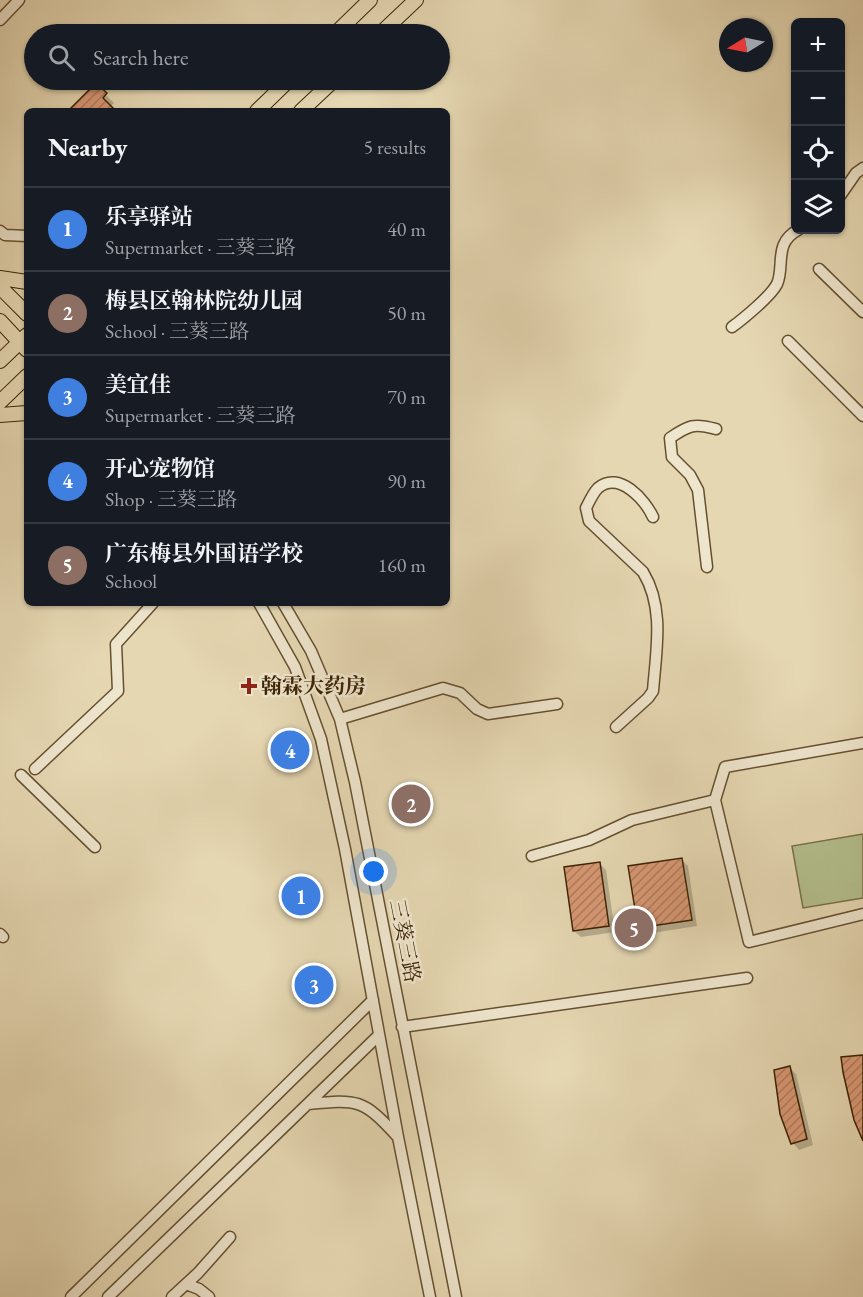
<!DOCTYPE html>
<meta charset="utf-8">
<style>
:root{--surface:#171b24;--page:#20242c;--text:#f1f3f6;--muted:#9ea1a6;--line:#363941;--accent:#2563eb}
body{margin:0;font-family:"EB Garamond","Noto Serif SC",serif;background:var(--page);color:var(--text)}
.controls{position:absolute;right:18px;top:18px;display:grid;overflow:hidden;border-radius:9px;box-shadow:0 2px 4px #0004}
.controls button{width:54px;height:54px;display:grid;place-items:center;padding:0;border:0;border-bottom:2px solid var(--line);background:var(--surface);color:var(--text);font:30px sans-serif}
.compass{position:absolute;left:719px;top:18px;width:54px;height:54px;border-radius:50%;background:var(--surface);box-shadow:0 2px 4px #0004;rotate:260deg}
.you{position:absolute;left:374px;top:872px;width:21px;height:21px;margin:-15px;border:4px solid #fff;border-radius:50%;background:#1a73e8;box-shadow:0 0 0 9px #1a73e833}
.badge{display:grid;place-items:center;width:39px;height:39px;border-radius:50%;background:var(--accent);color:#fff;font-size:20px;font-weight:700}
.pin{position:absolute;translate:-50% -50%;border:3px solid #fff;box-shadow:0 2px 6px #0006}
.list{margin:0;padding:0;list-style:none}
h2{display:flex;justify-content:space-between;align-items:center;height:78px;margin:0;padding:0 24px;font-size:26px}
h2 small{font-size:20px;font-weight:400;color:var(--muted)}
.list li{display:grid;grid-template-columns:39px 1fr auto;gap:18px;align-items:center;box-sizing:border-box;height:84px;padding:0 24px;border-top:2px solid var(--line)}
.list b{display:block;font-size:22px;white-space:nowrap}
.list p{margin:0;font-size:20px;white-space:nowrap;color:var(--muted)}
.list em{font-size:20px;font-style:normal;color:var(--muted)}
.icon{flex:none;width:33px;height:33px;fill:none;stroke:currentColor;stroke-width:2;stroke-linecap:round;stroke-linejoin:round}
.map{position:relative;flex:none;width:863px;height:1297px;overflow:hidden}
.search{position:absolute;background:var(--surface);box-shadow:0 2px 4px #0004;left:24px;top:24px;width:426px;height:66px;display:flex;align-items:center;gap:15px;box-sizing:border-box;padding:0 21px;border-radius:33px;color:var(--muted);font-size:22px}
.panel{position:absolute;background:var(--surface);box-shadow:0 2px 4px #0004;left:24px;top:108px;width:426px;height:498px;border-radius:9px}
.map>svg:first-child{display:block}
</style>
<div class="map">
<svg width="863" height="1297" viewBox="0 0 863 1297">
<defs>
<pattern id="building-hatch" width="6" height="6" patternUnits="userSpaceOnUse" patternTransform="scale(1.5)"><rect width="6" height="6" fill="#d89874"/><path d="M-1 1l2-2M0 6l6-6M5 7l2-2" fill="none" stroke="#b07c5d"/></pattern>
</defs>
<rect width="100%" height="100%" fill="#e5d7b2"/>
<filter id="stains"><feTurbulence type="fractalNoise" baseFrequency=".00333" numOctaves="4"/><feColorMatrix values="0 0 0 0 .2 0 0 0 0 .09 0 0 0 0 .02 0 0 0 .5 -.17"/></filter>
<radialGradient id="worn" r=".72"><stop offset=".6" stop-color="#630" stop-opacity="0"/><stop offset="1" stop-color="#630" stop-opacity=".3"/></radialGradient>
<path fill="#b3be8d" stroke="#787048" stroke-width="1.5" d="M863 834V898L803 908 792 846Z"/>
<path fill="#0003" d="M96 85 114 103 110 107 114 111H71Z
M682 860 688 866 697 926 646 934 639 928Z
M600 864 606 870 615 932 581 937 574 931Z
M790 1068 796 1074 813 1145 799 1150 793 1143Z"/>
<path fill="url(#building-hatch)" stroke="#3c2304" stroke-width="1.5" d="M96 83 107 93 103 98 116 111H68Z
M682 858 692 920 638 928 628 866Z
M600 862 609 926 573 931 564 867Z
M863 1055V1141L854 1120 843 1072 841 1057Z
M790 1066 807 1139 791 1144 780 1114 774 1070Z"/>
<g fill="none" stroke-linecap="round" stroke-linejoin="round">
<defs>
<path id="minor" d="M0 20 19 0
M840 196 856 173 863 168
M0 231 5 235 27 236
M819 269 863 312
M732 327C743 319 771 296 777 284 785 267 773 243 798 230
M788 341 863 416
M707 567 698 490 690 475 672 457 670 438C689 425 694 423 716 429
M259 603 295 667 321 739 345 849 398 1137 430 1297
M283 603 311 651 340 719 355 782 456 1297
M340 719 443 688 460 693 477 709 488 714 557 704
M616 727 648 698 653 691C656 651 665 608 643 572L589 521 586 508C589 502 593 493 598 488 619 470 645 500 653 517
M863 743 725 767 715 800 749 942 863 914
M35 769 118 691 116 644 153 603
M21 775 95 847
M532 856 589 840 632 820 715 800
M0 934 3 937
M402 1027 747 978
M308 1104C358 1099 363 1099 397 1136
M186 1284 199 1289 209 1297
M71 1297 373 1000
M108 1297 379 1035
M172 1297 198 1273 230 1237"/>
<path id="major" d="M335 34 370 0
M380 34 416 0
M257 111 289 80
M301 111 334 80
M0 278 27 282
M0 287 27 314
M0 321 27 350
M0 361 27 335
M0 402 27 376
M0 415 27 413"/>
</defs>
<use href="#minor" stroke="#665030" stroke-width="13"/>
<use href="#major" stroke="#3c2304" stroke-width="16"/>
<use href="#minor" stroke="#eee5cd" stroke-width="10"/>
<use href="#major" stroke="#e5d7b2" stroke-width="14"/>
</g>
<path fill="#8f2418" stroke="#eee5cd" stroke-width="2" d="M246 677h6v6h6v6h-6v6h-6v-6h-6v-6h6z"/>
<g text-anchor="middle" stroke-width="5" stroke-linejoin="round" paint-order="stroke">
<g font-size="21" font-weight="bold" fill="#3c2304" stroke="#eee5cd" text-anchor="start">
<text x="261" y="693">翰霖大药房</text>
</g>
<g font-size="21" fill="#3c2304" stroke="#eee5cd">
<text transform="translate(405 941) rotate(79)" y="7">三葵三路</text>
</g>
</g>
<rect width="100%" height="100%" filter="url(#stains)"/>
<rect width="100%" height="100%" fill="url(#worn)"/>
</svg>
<div class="controls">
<button>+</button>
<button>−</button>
<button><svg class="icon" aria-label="locate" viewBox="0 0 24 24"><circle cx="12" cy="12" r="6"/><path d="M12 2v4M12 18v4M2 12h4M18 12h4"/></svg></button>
<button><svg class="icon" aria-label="layers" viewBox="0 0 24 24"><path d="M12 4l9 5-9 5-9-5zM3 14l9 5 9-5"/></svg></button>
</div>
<svg class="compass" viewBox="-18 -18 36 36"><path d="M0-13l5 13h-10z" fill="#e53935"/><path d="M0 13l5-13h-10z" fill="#9ea1a6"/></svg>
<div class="you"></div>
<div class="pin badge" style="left:301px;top:896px;background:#3f7fe0">1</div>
<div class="pin badge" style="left:411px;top:804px;background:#8d6e63">2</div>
<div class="pin badge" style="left:314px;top:985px;background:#3f7fe0">3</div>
<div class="pin badge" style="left:290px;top:750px;background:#3f7fe0">4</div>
<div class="pin badge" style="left:634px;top:928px;background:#8d6e63">5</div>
<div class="search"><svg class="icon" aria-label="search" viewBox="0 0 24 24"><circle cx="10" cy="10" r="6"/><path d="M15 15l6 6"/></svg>Search here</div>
<section class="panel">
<h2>Nearby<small>5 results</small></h2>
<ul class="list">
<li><span class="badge" style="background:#3f7fe0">1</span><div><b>乐享驿站</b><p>Supermarket · 三葵三路</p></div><em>40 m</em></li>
<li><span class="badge" style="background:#8d6e63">2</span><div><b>梅县区翰林院幼儿园</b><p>School · 三葵三路</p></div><em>50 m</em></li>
<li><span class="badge" style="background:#3f7fe0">3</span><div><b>美宜佳</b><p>Supermarket · 三葵三路</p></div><em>70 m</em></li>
<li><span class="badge" style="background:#3f7fe0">4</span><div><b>开心宠物馆</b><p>Shop · 三葵三路</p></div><em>90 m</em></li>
<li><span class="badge" style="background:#8d6e63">5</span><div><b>广东梅县外国语学校</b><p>School</p></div><em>160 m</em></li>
</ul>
</section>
</div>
